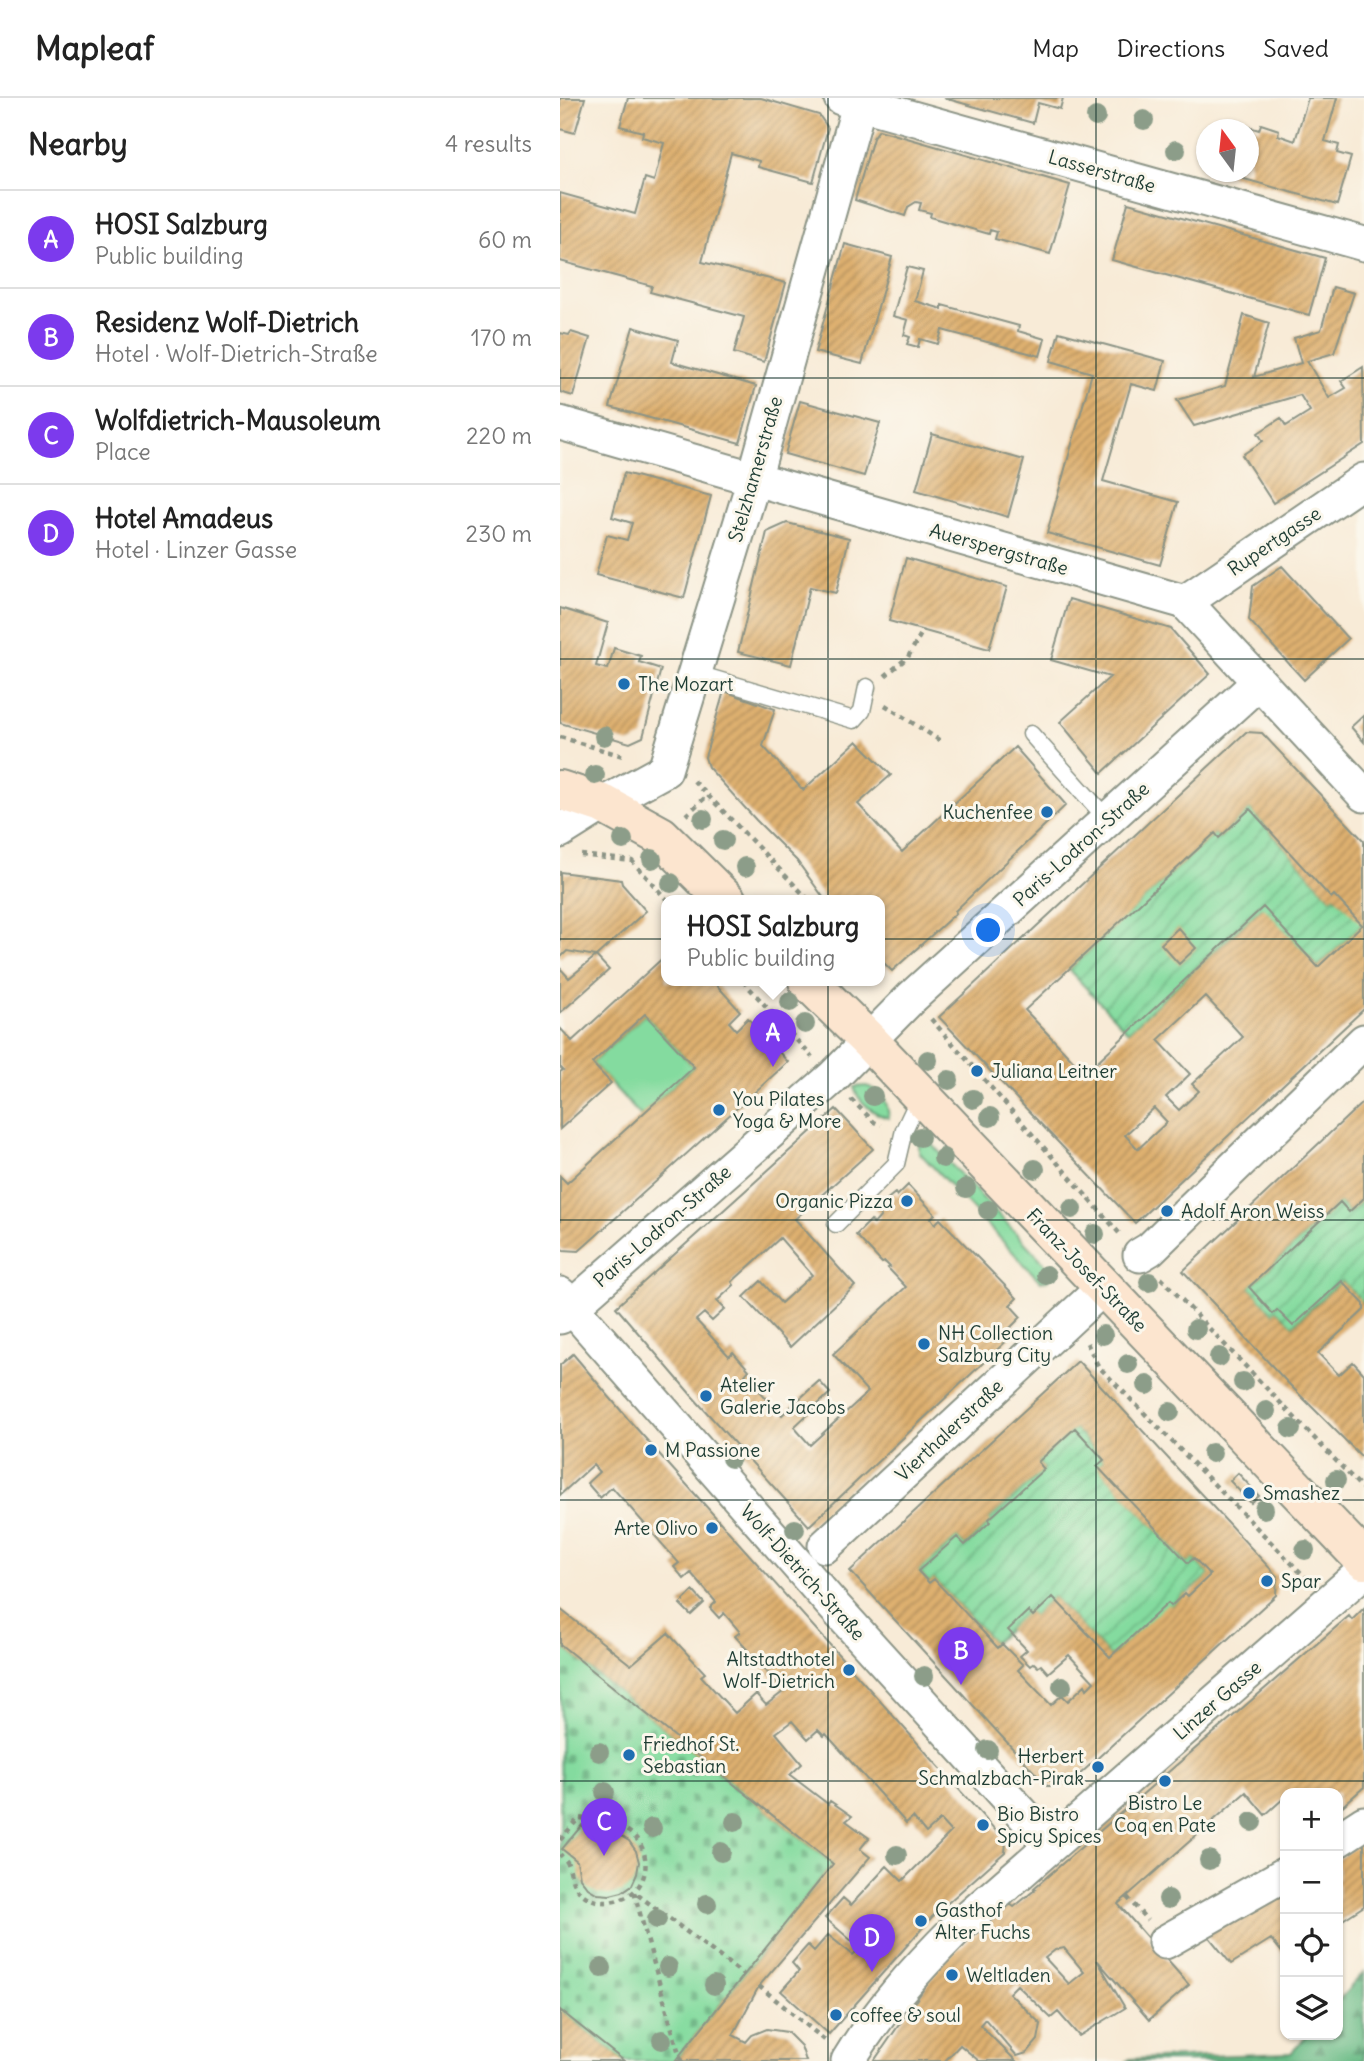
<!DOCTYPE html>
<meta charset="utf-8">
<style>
:root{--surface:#fff;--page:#f6f6f6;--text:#222;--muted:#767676;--line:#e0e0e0;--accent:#7c3aed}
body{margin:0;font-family:Delius,sans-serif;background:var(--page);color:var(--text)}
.controls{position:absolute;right:21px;bottom:21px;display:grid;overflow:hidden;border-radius:14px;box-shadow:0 2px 5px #0004}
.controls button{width:63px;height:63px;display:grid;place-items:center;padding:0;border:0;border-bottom:2px solid var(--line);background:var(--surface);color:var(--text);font:35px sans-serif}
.compass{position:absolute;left:636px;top:21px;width:63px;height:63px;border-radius:50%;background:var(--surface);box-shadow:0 2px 5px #0004;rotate:345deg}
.you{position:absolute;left:429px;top:833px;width:24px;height:24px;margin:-18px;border:5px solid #fff;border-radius:50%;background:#1a73e8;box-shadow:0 0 0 10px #1a73e833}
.badge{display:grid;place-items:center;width:46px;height:46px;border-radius:50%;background:var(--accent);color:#fff;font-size:23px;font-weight:700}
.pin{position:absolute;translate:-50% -58px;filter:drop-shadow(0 2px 4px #0008)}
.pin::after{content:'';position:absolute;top:37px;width:24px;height:21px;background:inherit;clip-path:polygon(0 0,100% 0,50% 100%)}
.popup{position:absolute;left:101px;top:797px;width:224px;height:91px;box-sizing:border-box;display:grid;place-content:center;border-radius:14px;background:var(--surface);filter:drop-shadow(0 2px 5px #0005);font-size:23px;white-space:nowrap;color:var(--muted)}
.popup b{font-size:26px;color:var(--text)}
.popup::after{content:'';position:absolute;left:50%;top:100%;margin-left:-14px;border:14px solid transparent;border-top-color:var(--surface)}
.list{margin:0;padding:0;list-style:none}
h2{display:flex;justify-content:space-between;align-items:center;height:91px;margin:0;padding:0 28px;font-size:30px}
h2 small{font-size:23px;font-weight:400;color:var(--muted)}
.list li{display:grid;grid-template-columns:46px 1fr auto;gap:21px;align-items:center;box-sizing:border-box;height:98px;padding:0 28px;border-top:2px solid var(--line)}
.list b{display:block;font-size:26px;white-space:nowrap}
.list p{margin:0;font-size:23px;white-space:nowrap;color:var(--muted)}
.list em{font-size:23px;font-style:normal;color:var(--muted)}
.icon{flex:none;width:38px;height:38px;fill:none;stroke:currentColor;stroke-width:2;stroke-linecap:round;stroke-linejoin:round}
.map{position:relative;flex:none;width:804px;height:1963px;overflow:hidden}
header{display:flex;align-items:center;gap:42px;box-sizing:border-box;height:98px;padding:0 35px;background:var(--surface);border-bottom:2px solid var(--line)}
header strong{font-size:33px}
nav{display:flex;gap:38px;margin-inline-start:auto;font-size:24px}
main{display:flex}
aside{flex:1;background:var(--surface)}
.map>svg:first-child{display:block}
</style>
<header>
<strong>Mapleaf</strong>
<nav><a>Map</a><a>Directions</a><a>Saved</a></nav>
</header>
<main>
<aside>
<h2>Nearby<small>4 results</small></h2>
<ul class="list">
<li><span class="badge">A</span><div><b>HOSI Salzburg</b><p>Public building</p></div><em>60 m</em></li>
<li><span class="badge">B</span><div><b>Residenz Wolf-Dietrich</b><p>Hotel · Wolf-Dietrich-Straße</p></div><em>170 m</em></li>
<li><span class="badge">C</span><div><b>Wolfdietrich-Mausoleum</b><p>Place</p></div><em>220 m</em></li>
<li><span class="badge">D</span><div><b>Hotel Amadeus</b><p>Hotel · Linzer Gasse</p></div><em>230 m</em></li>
</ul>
</aside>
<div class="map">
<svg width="804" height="1963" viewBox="0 0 804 1963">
<defs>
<pattern id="forest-firs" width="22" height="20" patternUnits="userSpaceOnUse" patternTransform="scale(1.75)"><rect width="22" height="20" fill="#6bbb86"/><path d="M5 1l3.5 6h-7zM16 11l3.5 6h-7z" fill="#57996e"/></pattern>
<pattern id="cemetery-stones" width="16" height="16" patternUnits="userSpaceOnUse" patternTransform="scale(1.75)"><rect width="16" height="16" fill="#84db9f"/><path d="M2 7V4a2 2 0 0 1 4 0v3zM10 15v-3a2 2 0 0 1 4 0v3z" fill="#6bb382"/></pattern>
<pattern id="garden-furrows" width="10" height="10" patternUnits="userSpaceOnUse" patternTransform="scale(1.75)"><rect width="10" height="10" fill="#84db9f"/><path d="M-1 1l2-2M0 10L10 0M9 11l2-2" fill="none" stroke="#6bb382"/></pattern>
<pattern id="building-hatch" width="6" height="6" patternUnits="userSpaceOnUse" patternTransform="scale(1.75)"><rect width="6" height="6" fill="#deb070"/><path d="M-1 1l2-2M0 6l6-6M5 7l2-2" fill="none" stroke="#b3905d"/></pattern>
</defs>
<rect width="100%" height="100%" fill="#fbf7ec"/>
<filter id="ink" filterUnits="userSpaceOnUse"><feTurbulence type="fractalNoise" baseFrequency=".0143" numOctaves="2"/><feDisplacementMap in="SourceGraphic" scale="14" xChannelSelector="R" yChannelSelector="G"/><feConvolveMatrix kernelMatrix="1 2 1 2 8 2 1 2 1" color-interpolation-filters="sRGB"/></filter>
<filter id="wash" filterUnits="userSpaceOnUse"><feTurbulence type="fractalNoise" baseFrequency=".00686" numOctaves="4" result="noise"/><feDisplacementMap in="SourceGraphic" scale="28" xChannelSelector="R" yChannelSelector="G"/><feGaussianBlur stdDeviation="1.57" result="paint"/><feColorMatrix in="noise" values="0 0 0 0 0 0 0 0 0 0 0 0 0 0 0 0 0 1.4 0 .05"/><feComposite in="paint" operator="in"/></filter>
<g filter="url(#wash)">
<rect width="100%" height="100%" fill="#f8ebd7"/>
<path fill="#84db9f" stroke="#528c6a" stroke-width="2" d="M85 916 134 969 81 1018 32 965Z
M306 988C324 993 327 1002 329 1020 315 1017 297 1003 294 989Z
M364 1043H369L488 1169 492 1175C490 1182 487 1183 480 1183L359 1054V1045Z"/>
<path fill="url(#forest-firs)" stroke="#457c5d" stroke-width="2" d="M804 1874V1963H567L570 1961 731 1955 748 1937H778V1903Z"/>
<path fill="url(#cemetery-stones)" stroke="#528c6a" stroke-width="2" d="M1 1547 273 1766 115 1963H64L0 1912Z"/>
<path fill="url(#garden-furrows)" stroke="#528c6a" stroke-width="2" d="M690 711 771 800 774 797 804 826 758 869 702 810 568 934 508 871 655 735 659 740Z
M804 1100V1206L782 1183 733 1228 717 1212 713 1216 689 1189 780 1104 789 1114Z
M515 1330 544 1362 538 1368 628 1465 634 1460 650 1477 550 1559 493 1499 473 1518 468 1514 434 1545 374 1481 369 1485 358 1473 397 1439 405 1447 430 1424 429 1421 484 1371 478 1364Z"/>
<g id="blocks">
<path fill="url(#building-hatch)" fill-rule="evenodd" d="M0 0H25L15 35 0 31Z
M68 0H201L259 17 268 30 253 84 198 69 199 63 171 55 142 164 226 185 204 264 174 255 184 219 90 194 92 188 0 163V95L75 116 85 80 94 83 104 45 82 39 83 34 60 28Z
M384 0H503L500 11 478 5 473 25Z
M748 0H777L765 43 779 47 777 55 791 59 777 107 670 77 671 74H689V32H684L686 28 699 32 701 26 719 32 718 37 735 43Z
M319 32 510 87 490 156 435 141 437 134 430 132 429 136 370 119 371 115 359 112 361 105 356 104 348 109 345 118 295 102 313 40Z
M568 105 765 160 749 217 552 162Z
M285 146 332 159 302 266 255 254Z
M347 169 363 173 355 203 382 211V207L459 228 458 233 485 241 480 258 382 232 378 246 360 241 358 249 347 246 350 239 344 237 348 222 333 218Z
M773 189 794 195 774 255 747 263 769 300 786 290 781 283 803 269 804 346 713 405 682 357 703 343 698 335 721 320 726 328 750 313 740 297 634 328 617 302 665 288 684 217 709 225 694 279 741 265 734 240 761 232Z
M73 229 118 242 112 264 196 288 180 345 50 309Z
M11 234 30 240 13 298 0 294V235L9 237Z
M499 234 605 263 597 293 571 286 543 383 618 404 600 467 487 435 532 275 491 263Z
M240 303 320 325 304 378 225 356Z
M372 336 464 362 448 419 356 392Z
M64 375 151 398 124 500 36 477 47 437 67 442 72 425 52 419Z
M227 425 289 440 276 495 250 489 231 567 178 554 207 434Z
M346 460 447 489 429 551 329 523Z
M722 468 788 541 744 582 689 522 693 488Z
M509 501 611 531 650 576 542 675 500 624 550 579 491 562Z
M0 510 48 525 36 568 48 571 54 550 81 558 79 564 101 571 83 639 70 645 0 625Z
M164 593 215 611 203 648 243 692 297 643 331 677 298 706 342 754 455 649 506 707 395 813 396 815 332 873 320 861V803H266L237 763 196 722 148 669 145 659Z
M804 617V644L791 629Z
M686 634 702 635 804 743V911L575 1125 379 919ZM690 711 771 800 774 797 802 827 758 869 703 809 525 975 465 912 655 735 659 740ZM645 898 683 939 632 986 639 993 619 1012 606 999 630 976 598 942ZM594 1010 607 1024 578 1051 565 1037Z
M0 774 61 782 62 786 86 813 36 858 7 853 0 860Z
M618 830 636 850 619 866 601 846Z
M106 857V883H153L180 913 169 924 176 932 188 920 228 964 28 1145 19 1153 3 1152 0 1149V1078L7 1085 134 969 85 916 32 965 51 985 0 1031V974L3 972 0 969V930L12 943Z
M36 858 49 872 0 915V870L9 880Z
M804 1003V1100L789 1114 780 1104 689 1189 713 1216 717 1212 733 1228 782 1183 804 1206V1212L758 1255 779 1277 793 1264 804 1276V1361L727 1284 623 1173Z
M276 1011 313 1051 235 1121 295 1188 230 1249 184 1199 201 1183 221 1205 252 1177 220 1140 172 1184 174 1187 157 1203 165 1211 152 1223 144 1215 136 1222 169 1258 173 1254 189 1272 185 1277 222 1317 259 1283 270 1295 234 1329 250 1347 308 1294 273 1256 346 1189 328 1170 330 1169 325 1164 322 1165 296 1137 311 1122 314 1126 321 1118 315 1111 335 1095 337 1098 348 1087 375 1116 371 1120 375 1126 380 1121 457 1200 450 1207 461 1219 450 1230 455 1235 249 1428 132 1298 56 1209Z
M13 1256 68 1321 446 1744 445 1754 372 1819 269 1936 221 1893 239 1873 232 1865 248 1847 254 1853 268 1837 293 1857 300 1850 265 1820 283 1800 291 1807 327 1768 342 1783 391 1734 380 1722 366 1735 353 1719 346 1725 266 1636 264 1638 258 1632 248 1641 232 1623 216 1635 242 1666 230 1677 268 1706 270 1703 292 1718 286 1723 309 1740 300 1751 310 1759 199 1888 173 1937 186 1944 192 1937 207 1931 227 1934 241 1948 246 1963H115L273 1766 1 1547 0 1549V1511L71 1567 108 1535 145 1575 141 1578 175 1615 196 1596 206 1607 224 1593 175 1538 180 1534 164 1515 159 1520 150 1510 156 1504 131 1475 124 1481 114 1469 119 1465 52 1389 40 1400 27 1385 39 1374 33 1367 0 1397V1267Z
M518 1263 717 1478 716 1497 507 1688H487L290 1473ZM515 1330 544 1362 537 1368 628 1465 634 1460 650 1477 628 1498 625 1495 611 1508 608 1505 550 1559 493 1499 473 1518 468 1513 448 1532 467 1552 460 1558 470 1568 474 1565 478 1569 481 1567 488 1575 509 1557 534 1584 527 1591 525 1587 508 1603 502 1597 491 1607 458 1572 463 1567 442 1546 438 1550 374 1481 369 1485 358 1473 397 1439 405 1447 430 1424 429 1421 484 1371 478 1364Z
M678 1375 699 1398 691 1405 670 1383Z
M133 1493 144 1505 131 1517 120 1506Z
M804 1510V1689L778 1712V1695H725V1699L705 1717 686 1694 558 1806 629 1887 589 1922 537 1862 565 1910 519 1938 498 1914 491 1920 457 1887 449 1895 481 1926 478 1942 467 1955 457 1958 425 1921 420 1927 456 1963H419L400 1947 385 1963H314L381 1866 450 1806 454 1809 476 1791 474 1790 789 1518 792 1522ZM504 1850 524 1874 509 1886 485 1860 495 1852Z
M22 1727 37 1737 47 1735 59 1737 69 1743 76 1753 79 1764 77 1776 72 1787 62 1794 50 1797 38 1796 28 1790 20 1780 17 1763 2 1751Z
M804 1742V1808L778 1825V1761Z
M725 1794V1858L711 1841 671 1866 645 1834 686 1810 690 1815Z
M0 1912 64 1963H0Z"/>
</g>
</g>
<g filter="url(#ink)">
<use href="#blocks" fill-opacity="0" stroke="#8c9486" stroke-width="2"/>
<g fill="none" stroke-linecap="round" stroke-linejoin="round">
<defs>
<path id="lane" d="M134 575 294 622 302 613 307 589
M471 636 548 722
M276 1126 336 1066 344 1032 360 998"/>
<path id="street" d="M281 0 804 146
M0 325 625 504 804 697
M625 504 804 382
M0 733 43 706 105 672 194 381 301 0
M580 1157 590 1151 804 943
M0 1196 270 1504 491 1747
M0 1219 272 980 351 900 699 584
M265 1448 544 1189
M778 1742 804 1725
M605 1844 725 1776
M288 1963C318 1913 356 1871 397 1830L804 1473"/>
<path id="secondary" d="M0 692 43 706 101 738 167 803
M248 883 309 943 804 1462"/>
</defs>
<use href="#lane" stroke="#8c9486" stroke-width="19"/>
<use href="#street" stroke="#8c9486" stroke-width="37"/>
<use href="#secondary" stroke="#8c9486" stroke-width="42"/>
<path stroke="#8c9486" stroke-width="4.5" stroke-dasharray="5 5" stroke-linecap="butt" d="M325 578 348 559 362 534
M325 607 382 644
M0 639 66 659
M134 683 250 803
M126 717 147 698
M21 757 72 763 108 803
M183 883 252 959
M371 921 559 1135
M291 1001 314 1024 321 1027
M601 1180 804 1392
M527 1245 538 1268 749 1483
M0 1742 19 1720 26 1721 35 1727C93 1719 103 1793 55 1803 42 1806 30 1803 20 1794 10 1785 12 1774 7 1764 5 1761 2 1759 0 1756
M567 1799 587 1822
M199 1888 266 1943
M121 1963 74 1794 184 1877"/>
<use href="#lane" stroke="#fff" stroke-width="16"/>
<use href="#street" stroke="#fff" stroke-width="33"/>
<use href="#secondary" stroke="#fce5cf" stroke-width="38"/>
</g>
<g fill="#8c9d89">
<circle cx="536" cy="19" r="10"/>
<circle cx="584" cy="22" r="10"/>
<circle cx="616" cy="52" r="10"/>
<circle cx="44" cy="638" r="10"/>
<circle cx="35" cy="677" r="10"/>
<circle cx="143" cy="721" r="10"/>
<circle cx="63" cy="742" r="10"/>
<circle cx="163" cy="742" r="10"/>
<circle cx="92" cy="761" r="10"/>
<circle cx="185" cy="769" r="10"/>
<circle cx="111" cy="785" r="10"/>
<circle cx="230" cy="904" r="10"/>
<circle cx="245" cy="926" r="10"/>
<circle cx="368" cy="962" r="10"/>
<circle cx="389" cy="982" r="10"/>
<circle cx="313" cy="998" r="10"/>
<circle cx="413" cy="1001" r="10"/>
<circle cx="430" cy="1019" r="10"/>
<circle cx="360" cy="1039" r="10"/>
<circle cx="383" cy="1060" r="10"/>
<circle cx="475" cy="1071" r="10"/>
<circle cx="406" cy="1090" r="10"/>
<circle cx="512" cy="1111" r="10"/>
<circle cx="428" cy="1112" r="10"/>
<circle cx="535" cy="1136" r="10"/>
<circle cx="486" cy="1177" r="10"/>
<circle cx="589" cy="1184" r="10"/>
<circle cx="636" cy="1231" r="10"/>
<circle cx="543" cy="1237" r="10"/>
<circle cx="659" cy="1259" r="10"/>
<circle cx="568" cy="1266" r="10"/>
<circle cx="683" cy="1284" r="10"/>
<circle cx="587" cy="1287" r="10"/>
<circle cx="706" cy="1313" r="10"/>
<circle cx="610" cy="1314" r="10"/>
<circle cx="731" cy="1331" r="10"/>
<circle cx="652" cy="1355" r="10"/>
<circle cx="171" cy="1360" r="10"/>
<circle cx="776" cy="1382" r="10"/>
<circle cx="704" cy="1411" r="10"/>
<circle cx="235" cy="1431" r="10"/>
<circle cx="745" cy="1452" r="10"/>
<circle cx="364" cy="1578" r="10"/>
<circle cx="502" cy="1588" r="10"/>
<circle cx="428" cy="1652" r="10"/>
<circle cx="39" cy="1654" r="10"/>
<circle cx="45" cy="1694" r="10"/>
<circle cx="175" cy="1724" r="10"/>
<circle cx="692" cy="1724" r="10"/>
<circle cx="92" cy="1730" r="10"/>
<circle cx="161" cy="1754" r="10"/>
<circle cx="337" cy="1757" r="10"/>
<circle cx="649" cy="1762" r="10"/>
<circle cx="608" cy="1801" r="10"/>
<circle cx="147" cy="1806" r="10"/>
<circle cx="97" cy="1821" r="10"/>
<circle cx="108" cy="1869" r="10"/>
<circle cx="42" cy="1870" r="10"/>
<circle cx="154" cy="1887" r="10"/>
<circle cx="102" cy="1942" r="10"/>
</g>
</g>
<path fill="none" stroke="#1f3d34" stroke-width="2" stroke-opacity="0.55" d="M268 0V1963M536 0V1963M0 280H804M0 561H804M0 841H804M0 1122H804M0 1402H804M0 1683H804"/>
<g fill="#1f6fb2" stroke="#fbf7ec" stroke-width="2.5">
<circle cx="64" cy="586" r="7"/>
<circle cx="487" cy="714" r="7"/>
<circle cx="417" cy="973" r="7"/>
<circle cx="159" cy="1012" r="7"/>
<circle cx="347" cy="1103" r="7"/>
<circle cx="607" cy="1113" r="7"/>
<circle cx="364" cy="1246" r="7"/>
<circle cx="146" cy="1298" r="7"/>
<circle cx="91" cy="1352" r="7"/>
<circle cx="689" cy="1395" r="7"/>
<circle cx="152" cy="1430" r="7"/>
<circle cx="707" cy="1483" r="7"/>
<circle cx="289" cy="1572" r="7"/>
<circle cx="69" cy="1657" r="7"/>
<circle cx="538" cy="1669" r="7"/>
<circle cx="605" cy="1683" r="7"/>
<circle cx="423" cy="1727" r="7"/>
<circle cx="361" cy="1823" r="7"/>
<circle cx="392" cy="1877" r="7"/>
<circle cx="276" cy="1917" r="7"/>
</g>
<g text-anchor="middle" stroke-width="6" stroke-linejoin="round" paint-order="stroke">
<g font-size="19" fill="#1f3d34" stroke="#fbf7ec">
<text transform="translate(542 73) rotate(16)" y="7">Lasserstraße</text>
<text transform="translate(195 371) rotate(-74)" y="7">Stelzhamerstraße</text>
<text transform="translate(714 443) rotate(-34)" y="7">Rupertgasse</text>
<text transform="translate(439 451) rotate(16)" y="7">Auerspergstraße</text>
<text transform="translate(521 746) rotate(-42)" y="7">Paris-Lodron-Straße</text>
<text transform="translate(102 1128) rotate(-41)" y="7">Paris-Lodron-Straße</text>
<text transform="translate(527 1172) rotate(46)" y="7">Franz-Josef-Straße</text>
<text transform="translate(389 1332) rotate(-43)" y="7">Vierthalerstraße</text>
<text transform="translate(243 1474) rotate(48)" y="7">Wolf-Dietrich-Straße</text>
<text transform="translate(657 1602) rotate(-41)" y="7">Linzer Gasse</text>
</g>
<g font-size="19" fill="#1f3d34" stroke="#fbf7ec" text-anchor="start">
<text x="78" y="593">The Mozart</text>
<text x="473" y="721" text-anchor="end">Kuchenfee</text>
<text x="431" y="980">Juliana Leitner</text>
<text x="173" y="1008">You Pilates<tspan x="173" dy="22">Yoga &amp; More</tspan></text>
<text x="333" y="1110" text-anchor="end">Organic Pizza</text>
<text x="621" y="1120">Adolf Aron Weiss</text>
<text x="378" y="1242">NH Collection<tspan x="378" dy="22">Salzburg City</tspan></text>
<text x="160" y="1294">Atelier<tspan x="160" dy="22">Galerie Jacobs</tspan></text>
<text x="105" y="1359">M Passione</text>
<text x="703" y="1402">Smashez</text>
<text x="138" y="1437" text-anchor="end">Arte Olivo</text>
<text x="721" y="1490">Spar</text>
<text x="275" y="1568" text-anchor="end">Altstadthotel<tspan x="275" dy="22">Wolf-Dietrich</tspan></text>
<text x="83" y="1653">Friedhof St.<tspan x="83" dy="22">Sebastian</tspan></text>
<text x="524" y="1665" text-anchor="end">Herbert<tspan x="524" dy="22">Schmalzbach-Pirak</tspan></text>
<text x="605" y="1712" text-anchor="middle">Bistro Le<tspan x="605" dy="22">Coq en Pate</tspan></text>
<text x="437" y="1723">Bio Bistro<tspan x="437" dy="22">Spicy Spices</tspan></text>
<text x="375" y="1819">Gasthof<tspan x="375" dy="22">Alter Fuchs</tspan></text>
<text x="406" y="1884">Weltladen</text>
<text x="290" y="1924">coffee &amp; soul</text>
</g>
</g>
</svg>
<div class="controls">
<button>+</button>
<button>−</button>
<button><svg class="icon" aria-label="locate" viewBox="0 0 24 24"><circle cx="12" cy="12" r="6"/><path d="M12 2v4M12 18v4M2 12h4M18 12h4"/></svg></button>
<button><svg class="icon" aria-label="layers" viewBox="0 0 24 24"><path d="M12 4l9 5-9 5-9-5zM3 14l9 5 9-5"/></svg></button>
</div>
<svg class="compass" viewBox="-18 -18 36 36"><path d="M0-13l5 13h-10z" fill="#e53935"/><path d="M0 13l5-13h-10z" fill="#767676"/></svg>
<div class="you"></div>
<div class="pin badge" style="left:213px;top:969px">A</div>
<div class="popup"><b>HOSI Salzburg</b>Public building</div>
<div class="pin badge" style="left:401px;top:1587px">B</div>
<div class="pin badge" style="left:44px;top:1758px">C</div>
<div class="pin badge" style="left:312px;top:1874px">D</div>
</div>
</main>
